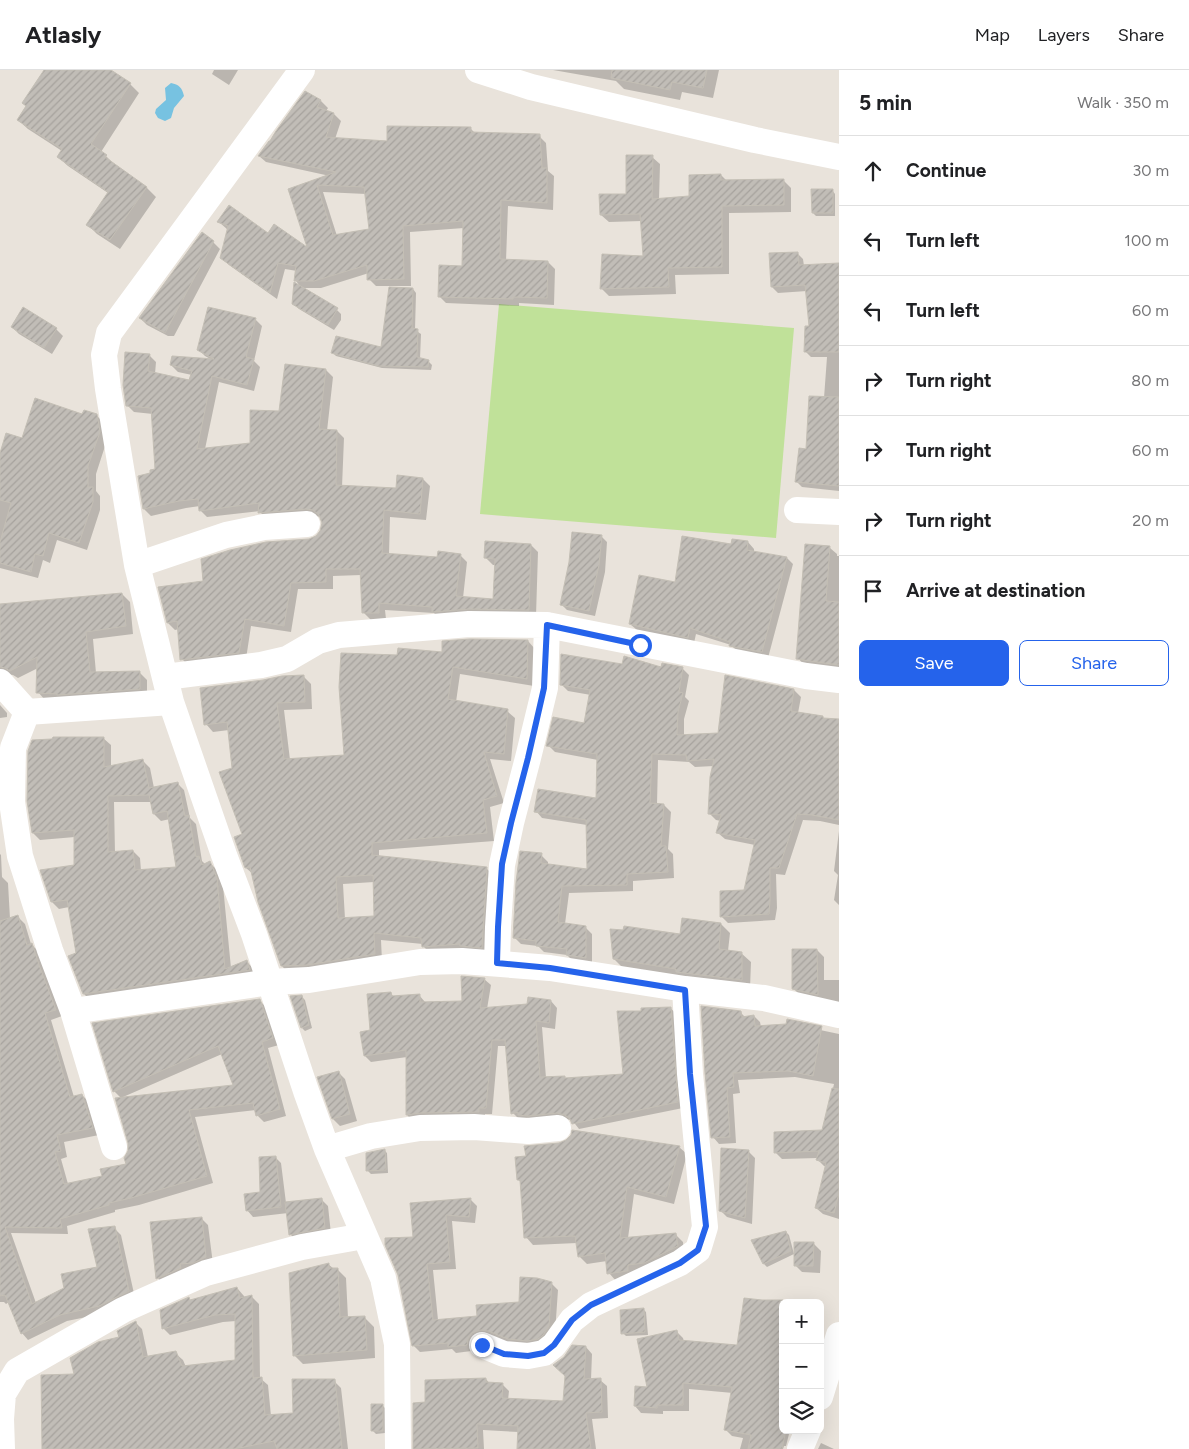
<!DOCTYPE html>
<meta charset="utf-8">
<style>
:root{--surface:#fff;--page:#f6f6f6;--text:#202124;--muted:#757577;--line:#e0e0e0;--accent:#2563eb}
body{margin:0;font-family:Figtree,sans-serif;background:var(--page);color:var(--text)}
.controls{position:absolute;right:15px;bottom:15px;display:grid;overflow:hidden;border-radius:8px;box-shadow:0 5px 20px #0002}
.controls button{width:45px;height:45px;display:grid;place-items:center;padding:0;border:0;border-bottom:1px solid var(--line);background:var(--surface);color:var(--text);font:25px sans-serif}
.stop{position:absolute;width:15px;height:15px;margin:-11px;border:4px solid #2563eb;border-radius:50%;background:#fff}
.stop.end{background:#2563eb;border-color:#fff;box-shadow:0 1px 5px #0008}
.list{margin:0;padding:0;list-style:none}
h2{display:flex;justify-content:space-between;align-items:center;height:65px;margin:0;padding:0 20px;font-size:21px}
h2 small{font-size:16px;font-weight:400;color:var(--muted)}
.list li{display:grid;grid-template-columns:32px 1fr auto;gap:15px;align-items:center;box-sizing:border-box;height:70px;padding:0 20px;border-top:1px solid var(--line)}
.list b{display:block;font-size:19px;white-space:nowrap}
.list em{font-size:16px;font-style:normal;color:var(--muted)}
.actions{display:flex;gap:10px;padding:15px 20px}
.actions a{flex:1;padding:11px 0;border:1px solid var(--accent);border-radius:8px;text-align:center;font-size:18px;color:var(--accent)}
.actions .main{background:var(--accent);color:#fff}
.icon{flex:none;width:28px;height:28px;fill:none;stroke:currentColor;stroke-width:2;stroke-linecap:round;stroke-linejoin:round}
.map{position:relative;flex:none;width:839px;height:1379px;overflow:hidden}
header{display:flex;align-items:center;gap:30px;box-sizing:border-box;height:70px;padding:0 25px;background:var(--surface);border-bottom:1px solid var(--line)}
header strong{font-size:24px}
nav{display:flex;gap:28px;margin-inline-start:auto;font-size:18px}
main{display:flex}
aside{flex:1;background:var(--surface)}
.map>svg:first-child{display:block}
</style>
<header>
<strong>Atlasly</strong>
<nav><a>Map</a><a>Layers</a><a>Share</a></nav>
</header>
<main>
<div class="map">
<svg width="839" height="1379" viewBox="0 0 839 1379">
<defs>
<pattern id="building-hatch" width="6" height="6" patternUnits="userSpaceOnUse" patternTransform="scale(1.25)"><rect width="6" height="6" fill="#c1bdb7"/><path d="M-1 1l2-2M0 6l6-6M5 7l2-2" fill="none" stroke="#a6a29d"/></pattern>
</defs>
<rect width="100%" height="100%" fill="#e9e3db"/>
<path fill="#c0e199" d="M499 234 794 258 776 468 480 444Z"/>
<path fill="#77c2e1" d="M171 13C179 15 182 17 184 26L174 38 171 48 165 51 158 48 155 43 156 39 166 30 165 18Z"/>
<path fill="#0003" fill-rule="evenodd" d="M45 0H108L130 14 139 23 101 82 106 86 115 95 147 118 156 127 120 179 97 164 88 155 108 123 68 96 58 87 62 81 28 59 18 50 27 36Z
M214 0H238L229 15 212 4Z
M553 0H719L713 28 682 22 680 30 624 19 616 11Z
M305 23 321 31 328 38 326 41 334 44 341 51 335 69 388 72 470 58 475 63 539 66 546 73 548 101 554 106 553 140 508 136 506 191 548 192 555 199 554 235 519 233V236L446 233 439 226 463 198 464 158 410 162 411 216H376L369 209V203L321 218H302L334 237 341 244V250L334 260 299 239 293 233 300 216 296 211 297 201 285 199 277 229 229 195 221 187 228 160 219 152 268 165 310 181 290 119 330 106 266 92 259 86ZM323 122 366 124 371 160 337 166Z
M652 87 660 94 659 130 690 127 721 105 727 111 783 110 791 118V142L729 143V204L675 205 676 224 609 226 602 219 644 187 642 151 609 152 601 145 627 125Z
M832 120 835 124V146H816L813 143Z
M213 172 220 179 174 266H168L147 255 140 248Z
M797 183 803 189 804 196 839 194V421L802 417 796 411 824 328 827 287H811L805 281 811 257 807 221 778 223 772 217Z
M413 219 416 223 415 260 421 264 420 289 428 291 432 295 431 300 382 298 336 286 333 283 382 279Z
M255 249 262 256 254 291 260 297 254 321 219 312 205 379 251 374 280 342 326 300 333 307 327 361H337L344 368 342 417 397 419 423 409 430 416 426 450 390 447 389 484 438 488 460 485 467 492 463 528 494 531 496 495H493L486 488 531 475 538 482 536 546 440 549 434 543 385 540 386 549 371 550 364 543 361 505 333 506V519H298L291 562 251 556 246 589 189 596 182 589 179 559 175 560 168 553 204 512 316 467 321 462 323 452 321 447 314 446 267 449 260 442V441L207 447 200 440V436L186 438 151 446 144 439 139 407 152 404 156 400 153 344 134 342 127 335 149 285 156 292 155 304 190 311 192 305 178 302 171 295 212 290 205 286 198 279Z
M12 257 56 259 63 266 52 284 19 264Z
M96 345 104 353 107 370 96 404V421L100 426V440L87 480 57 470 50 493 43 490 38 508 0 498V387L23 370 83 346Z
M601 466 607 472 605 502 595 546 567 540 561 534Z
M733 470 748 472 754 479V482L787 488 793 494 768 588 737 581 731 575 696 564 694 573 637 560 630 554 676 514 732 475Z
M830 478 837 484V486H839V600L804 595 798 588Z
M122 524 130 532 133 564 93 569 96 603 139 602 147 610V626L45 630 38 622V598L18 608 13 605 6 604 0 607V535Z
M528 571 535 579 534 616 460 604 456 632 507 641 515 648 511 691 490 689 504 733 490 737 494 771 379 780V787L486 798 494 806 490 885 431 884 423 876V874L381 870 382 891 289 904 282 896 253 804 246 798 244 765 229 660 213 662 206 654 303 606 311 614 312 639 284 640 290 690 346 686 398 586 443 583ZM374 812 376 847 345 849 343 814Z
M623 595 662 598H682L689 605 685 627 689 631 684 649V666L719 664 794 620 801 627 798 643 823 647 825 649 839 650V755L820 751 803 750 785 805 776 804 777 838 775 850 728 853 721 846 745 821 755 775 725 769 718 763 721 751 716 750 709 743 714 696 695 697 689 692 658 690 657 735H664L671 742 668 779 673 784 674 808 633 811V821L569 823 565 854 585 857 592 864V895L574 892 567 885 544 882 538 876 521 874 514 867 541 785 548 792V795L589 801 587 755 542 748 536 741 597 730 598 690 555 682 548 675 584 654 591 625 568 621 561 614Z
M0 635 7 643V647L0 648Z
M103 668 111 675V697L143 691 150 698 154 718 177 713 184 720 190 748 196 754 202 791 206 795 210 793 217 800 223 816 231 898 247 892 254 899 256 907 91 931 84 924 69 837 59 839 52 832 75 796V767L40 770 33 763ZM114 732H151L154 744 161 751 170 749 178 798 141 801 140 788 133 781 115 783Z
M839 761V835L834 830 838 805 834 801Z
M0 784 1 785 2 807 8 813 10 849 18 847 25 854 31 874 39 882 62 946 51 950 74 1027 82 1025 89 1032 99 1065 64 1072 67 1087 61 1089 68 1114 103 1107 127 1095 130 1081 121 1028 114 1021 259 930 266 937 279 975 268 978 286 1046 264 1052 257 1045 256 1040 195 1047 213 1113 139 1135 115 1140V1142L67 1156 68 1164 11 1163 36 1233 66 1219 99 1198 114 1158 121 1165 135 1228 106 1243 67 1251 28 1270 22 1263 9 1232 6 1234 4 1232H0ZM222 984 235 1016 123 1027Z
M721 854 730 863 728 881 741 883 751 892 750 919 623 898 614 889 681 866Z
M817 880 824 887V910H839V935L800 925 793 918Z
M484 909 491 915 487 939 551 931 557 938 555 959 542 957 546 1008 565 1009 624 1005 642 942 670 938 677 944 683 1038 579 1059 572 1050 564 1049H519L513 1043 507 976H498L492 1044H485V1048L413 1051 407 1045V987L371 992 365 986 371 961 391 924 394 927 419 925 425 932 426 933 463 932Z
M302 927 305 930 312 958 305 961 302 958Z
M741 943 745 947 754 946 760 952 761 957 787 955V953L839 964V1149L823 1144 816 1138 827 1097 824 1096 818 1090V1088L782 1089 776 1083 823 1062 834 1014 795 1007 738 1010 740 1023 733 1024 736 1073 719 1074 713 1067Z
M338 1002 345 1009 357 1051 340 1056 333 1049 319 1008Z
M679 1077 687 1084 674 1134 634 1124 628 1168 676 1165 683 1172 684 1184 616 1211 609 1203 607 1191 587 1194 580 1187 577 1173 533 1175 526 1167 521 1112 518 1110Z
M384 1080 387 1083 388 1103 371 1104 368 1101Z
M748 1081 755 1088 752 1154 727 1147 720 1140Z
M275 1087 281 1093 286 1133 321 1129 328 1136 331 1164 297 1171 290 1164 288 1143 253 1147 247 1140 262 1123Z
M470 1129 477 1136 475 1153 452 1151 456 1199 433 1200 438 1250 478 1247 520 1233 551 1213 558 1220 555 1263 550 1271 456 1283 452 1279 420 1282 413 1275 414 1168 411 1134Z
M201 1148 208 1155 213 1194 164 1215 158 1208Z
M786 1162 789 1165 794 1184 767 1197 764 1194 752 1171Z
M814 1174 821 1181 820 1203 802 1202 795 1195Z
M328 1194 334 1199H337L346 1208 348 1248H365L374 1257 375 1288 303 1294 294 1285Z
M237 1218 244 1226 245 1228 252 1227 259 1234 260 1308 268 1315 271 1346 294 1344 334 1311 341 1318 348 1379H43L75 1305 121 1268 135 1252 142 1259 148 1287 175 1283 183 1290 186 1297 237 1291 236 1251 223 1252 170 1265 163 1258 191 1231Z
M762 1231H809L811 1233H783Z
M643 1239 646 1242 648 1265 626 1266 623 1263Z
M677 1262 683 1268 684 1272 783 1360H790L786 1376H784L783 1379H740L743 1368 732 1366 726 1360 733 1323 689 1319V1341H663V1344L641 1343 635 1336 649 1318Z
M586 1277 592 1284 591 1310H600L607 1316 608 1348 592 1349 596 1379H518L519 1362 483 1360 484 1379H414V1334H426L486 1309 490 1314H502L509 1321 508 1330 564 1332Z
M382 1335 385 1338V1363L376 1364 372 1360Z
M821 1373 834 1379H818Z"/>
<path fill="url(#building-hatch)" stroke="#c4bfb5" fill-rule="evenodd" d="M44 0H111L131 13 91 74 107 85 105 87 147 117 110 170 86 155 108 122 57 87 62 79 17 50 26 36 22 33Z
M612 0H707L703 18 672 12 670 20 611 8Z
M305 21 321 30 317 37 334 43 326 67 387 71V56L471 57V62L540 64 542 98H547V133L501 130 500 189 548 191 547 228 513 227V229L438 227 439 195 462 196 463 151 403 156 404 209 367 210V195L314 211H294L296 196 278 193 270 223 220 188 228 156 217 152 229 135 268 163 274 154 307 177 288 119 336 102 258 86 269 71H270L276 61ZM317 115 364 117 369 159 333 165Z
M626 85H653L652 129 689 126V105L721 104V110L784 109V135L722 136V197L668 198 669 217 600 219 602 184 643 186 640 144 600 145 599 124H626Z
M811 119H833V143H812Z
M202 162 214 171 165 263 139 248Z
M798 182 799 195 839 193V282H804L805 256H809L805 215 771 217 769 183Z
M294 212 338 238 328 255 292 234Z
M389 217 413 218 412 258 418 259 417 287 429 290 428 297 378 296 331 283 336 266 381 277Z
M23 237 57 258 44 278 11 257Z
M208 237 256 248 246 287 254 289 247 315 212 306 197 379 250 373V340L279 341 285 294 326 299 319 359 337 360 336 415 396 418 397 405 423 408 420 444 384 440 382 483 437 487 438 481 461 484 456 526 493 529 495 489 484 488 485 471 531 474 529 540 469 539 432 542V537L379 533V543H362L360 499H326V512L291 513 284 556 245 549 239 583 180 590 177 551 167 553 158 517 203 511 201 489 230 480 266 472 309 469 316 466 320 461 322 453 319 445 313 440 306 439 258 443 259 433 199 441 198 429 179 431 143 439 138 406 150 403V400L155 399 151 338 126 336 123 315 125 282 150 284 148 301 189 310 192 301 170 295 172 286 214 289 197 280Z
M809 326 839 327V416L795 412 799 378 806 379Z
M35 328 82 344 84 340 97 344 100 362 88 396V417H93V432L79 473 49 463 43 486 35 484 31 502 0 493V472L11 433 0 430V383L6 363 22 368Z
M572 462 602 465 599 495 589 541 560 535 569 492Z
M682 466 731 474 732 469 748 471 747 480 787 487 762 582 729 576 730 572 690 558 688 568 629 554 639 505 675 512Z
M805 474 830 476 826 531 839 532V595L796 589Z
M122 523 126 556 86 562 90 602 140 601V619L57 625V624L36 623 37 587 10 601 5 598 0 597V534Z
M470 569 528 570 527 609 453 597 448 629 508 639 504 684 484 682 497 726 483 730 487 763 372 773V785L487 797 482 878 460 876V874L422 877 421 868 374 863 375 884 307 895 281 896 258 832 250 797 245 798 234 767 242 764 219 702 232 698 227 652 204 655 200 618 263 610 282 606 304 605 305 632 277 633 284 689 344 685 339 617 341 583 397 585 398 578 442 582V571ZM373 805 374 846 338 848 336 807Z
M561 584 622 594 624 586 661 597 662 593 683 597 679 622 683 623 678 642 677 665 718 663 725 605 794 619 791 641 823 646V648L839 649V750L812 745 797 744 779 798H770V831L769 844 720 847V821L744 820 755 770 716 763 721 745 708 744 710 707 714 689 687 691 686 685 652 684 650 733 664 734 661 776H666L668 802 627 804V815L562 816 558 852 586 856V888L566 885 567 879 536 876V871L513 868 516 812 520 781 542 783 541 793 587 799 586 750 534 742 538 719 596 728 597 684 546 676 553 647 584 653 590 620 560 615Z
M53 667H104V697L143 689 149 718 178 712 185 746 189 745 196 787 199 786 202 795 210 791 217 808 225 899 247 890 250 900 83 924 68 886 76 883 67 830 51 832 40 800 74 795V760L32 763 27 731 28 681 32 670 52 669ZM149 725 153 744 167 741 176 797 135 800 133 780 108 782V726Z
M18 845 27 875 32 873 39 895 56 940 45 943 70 1027 82 1024 93 1058 57 1065 61 1081 55 1082 64 1114 102 1106 100 1099 126 1094 124 1088 128 1081V1073L115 1028 233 1015 218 976 113 1022 92 953 260 929 273 968 262 972 280 1039 256 1046 253 1033 189 1040 207 1106 131 1128 109 1133V1135L60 1149 62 1158 5 1157 32 1234 64 1218 61 1204 97 1197 88 1159 115 1156 129 1221 99 1236 60 1245 21 1264 5 1225 0 1226V851Z
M682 848 721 853 719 879 742 882V910L676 902V899L613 889 610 859 623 860 624 856 680 864Z
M792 879H817L818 925 792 919Z
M461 906 485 908 480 938 527 934 528 927 551 930 549 953 536 951 540 1007 565 1006V1008L623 1004 617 941H641V938L671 937 678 1032 572 1054 570 1049 565 1045 557 1043 528 1046 518 1045V1042L511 1044 505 970H492L486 1038H479V1042L420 1043 406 1045V980L364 986 360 962 370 960 367 924 391 922 392 926 420 924V932L462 931Z
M302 925 309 955 301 958 290 926Z
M701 936 741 941 742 947 754 945 755 956 786 954 787 949 822 956 813 1006 788 1001 733 1003 734 1017 727 1018 730 1067 711 1068 705 1003Z
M339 1001 350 1044 332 1049 317 1007Z
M832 1018 839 1019V1123L834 1143 815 1138 826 1093 816 1090 819 1081 774 1083V1062L822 1060Z
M572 1060 680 1076 666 1127 627 1117 620 1168 676 1163 678 1176 644 1193 628 1195V1201H627L607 1204 605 1183 578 1187 575 1166 524 1168 520 1110H517L515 1087 526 1086 524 1076 559 1073 566 1070 571 1065Z
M721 1078 749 1080 745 1148 719 1141Z
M385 1079 386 1100 366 1101V1083Z
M276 1086 281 1137 246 1141 244 1124 260 1122 259 1087Z
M322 1128 325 1158 289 1165 285 1132Z
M471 1128 469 1147 446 1145 450 1192 427 1194 433 1250 477 1246 476 1235 519 1232 520 1207 537 1208 552 1212 549 1256 543 1265 538 1269 527 1271 508 1269 488 1261 480 1260 472 1263 468 1269 467 1275 448 1277V1273L412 1276 398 1205 385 1175V1168L413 1167 410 1133Z
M202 1147 206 1187 193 1193 180 1194 181 1198 156 1209 150 1152Z
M786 1161 791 1181 763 1194 751 1170Z
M794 1172H814L813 1196H794Z
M329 1193V1198H338L340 1247 365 1246 367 1280 293 1286 289 1203Z
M237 1217 240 1228 252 1225 253 1308 262 1307 265 1345 293 1343 292 1309H335L342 1379H277L274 1371 234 1379H42L41 1305 74 1304 70 1288 98 1272 119 1267 117 1261 136 1251 143 1287 176 1281 182 1296 235 1290V1244L215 1245 162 1259 160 1240 189 1227 190 1230Z
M744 1228 762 1230H783V1360H786L782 1379H748L751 1365 724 1360 732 1317 683 1313V1335H657V1338L634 1336 635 1316 647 1317 637 1269 677 1260 679 1270 737 1275Z
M644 1238 645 1262 621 1264 620 1240Z
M572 1275 586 1276 584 1309 601 1308 602 1342 586 1343 591 1379H517L518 1356 477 1354 478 1378 413 1379V1333L425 1332V1310L486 1308V1312L503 1313 502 1328 563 1331 565 1306 553 1295 564 1287Z
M371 1334H383V1361H371Z"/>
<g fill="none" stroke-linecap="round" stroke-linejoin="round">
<path stroke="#fff" stroke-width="26" d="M302 0 109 263 104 285 108 319 137 495 171 632 224 785 254 864 306 1021 327 1079 383 1208 397 1274 398 1379
M478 0 531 17 755 70 839 87
M797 440 839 442
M137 495 226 465 264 457 307 454
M165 607 261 595 287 589 318 571 339 565 469 554 547 555 806 606 839 610
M0 612 27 642 171 632
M27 642 13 678 12 732 20 786 50 880 73 941 114 1077
M497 893 498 857 502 795 511 753 528 688 545 618 547 555
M73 941 270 912 309 910 420 892 462 891 550 898 685 919 764 928 839 945
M327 1079 371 1066 420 1058 474 1057 528 1061 558 1058
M482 1275 504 1284 528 1286 544 1283 554 1275 572 1250 591 1235 680 1193 698 1180 705 1157 690 1004 685 919
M820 1327 839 1265
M2 1379 1 1349 3 1324 17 1301 123 1240 206 1203 302 1177 364 1166
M800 1379 808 1360"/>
</g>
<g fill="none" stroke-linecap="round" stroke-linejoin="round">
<path stroke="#2563eb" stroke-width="6" d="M482 1275 504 1284 528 1286 544 1283 554 1275 572 1250 591 1235 680 1193 698 1180 706 1156 690 1004 685 920 550 898 497 893 498 857 502 794 511 753 528 688 544 618 547 555 640 575"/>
</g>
</svg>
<div class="controls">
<button>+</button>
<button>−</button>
<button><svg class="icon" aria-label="layers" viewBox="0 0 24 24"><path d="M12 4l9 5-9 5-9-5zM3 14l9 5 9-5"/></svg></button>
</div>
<div class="stop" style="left:640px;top:575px"></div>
<div class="stop end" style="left:482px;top:1275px"></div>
</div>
<aside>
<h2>5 min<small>Walk · 350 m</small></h2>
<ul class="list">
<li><svg class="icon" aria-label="ahead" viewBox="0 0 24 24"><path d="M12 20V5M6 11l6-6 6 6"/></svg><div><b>Continue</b></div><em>30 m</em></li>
<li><svg class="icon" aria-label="left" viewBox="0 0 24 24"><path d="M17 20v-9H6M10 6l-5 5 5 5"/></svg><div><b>Turn left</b></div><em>100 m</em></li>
<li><svg class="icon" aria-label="left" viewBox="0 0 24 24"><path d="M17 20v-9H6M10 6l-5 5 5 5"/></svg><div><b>Turn left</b></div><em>60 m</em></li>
<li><svg class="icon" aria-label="right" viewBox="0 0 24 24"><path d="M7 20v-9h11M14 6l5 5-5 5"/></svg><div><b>Turn right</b></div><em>80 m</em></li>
<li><svg class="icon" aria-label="right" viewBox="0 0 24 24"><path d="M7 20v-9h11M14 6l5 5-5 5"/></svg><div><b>Turn right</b></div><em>60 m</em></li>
<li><svg class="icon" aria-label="right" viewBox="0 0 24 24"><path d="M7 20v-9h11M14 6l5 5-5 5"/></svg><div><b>Turn right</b></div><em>20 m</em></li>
<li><svg class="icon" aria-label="arrive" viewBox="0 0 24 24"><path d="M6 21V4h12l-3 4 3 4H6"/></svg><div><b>Arrive at destination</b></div></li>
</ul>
<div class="actions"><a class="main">Save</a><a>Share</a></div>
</aside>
</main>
